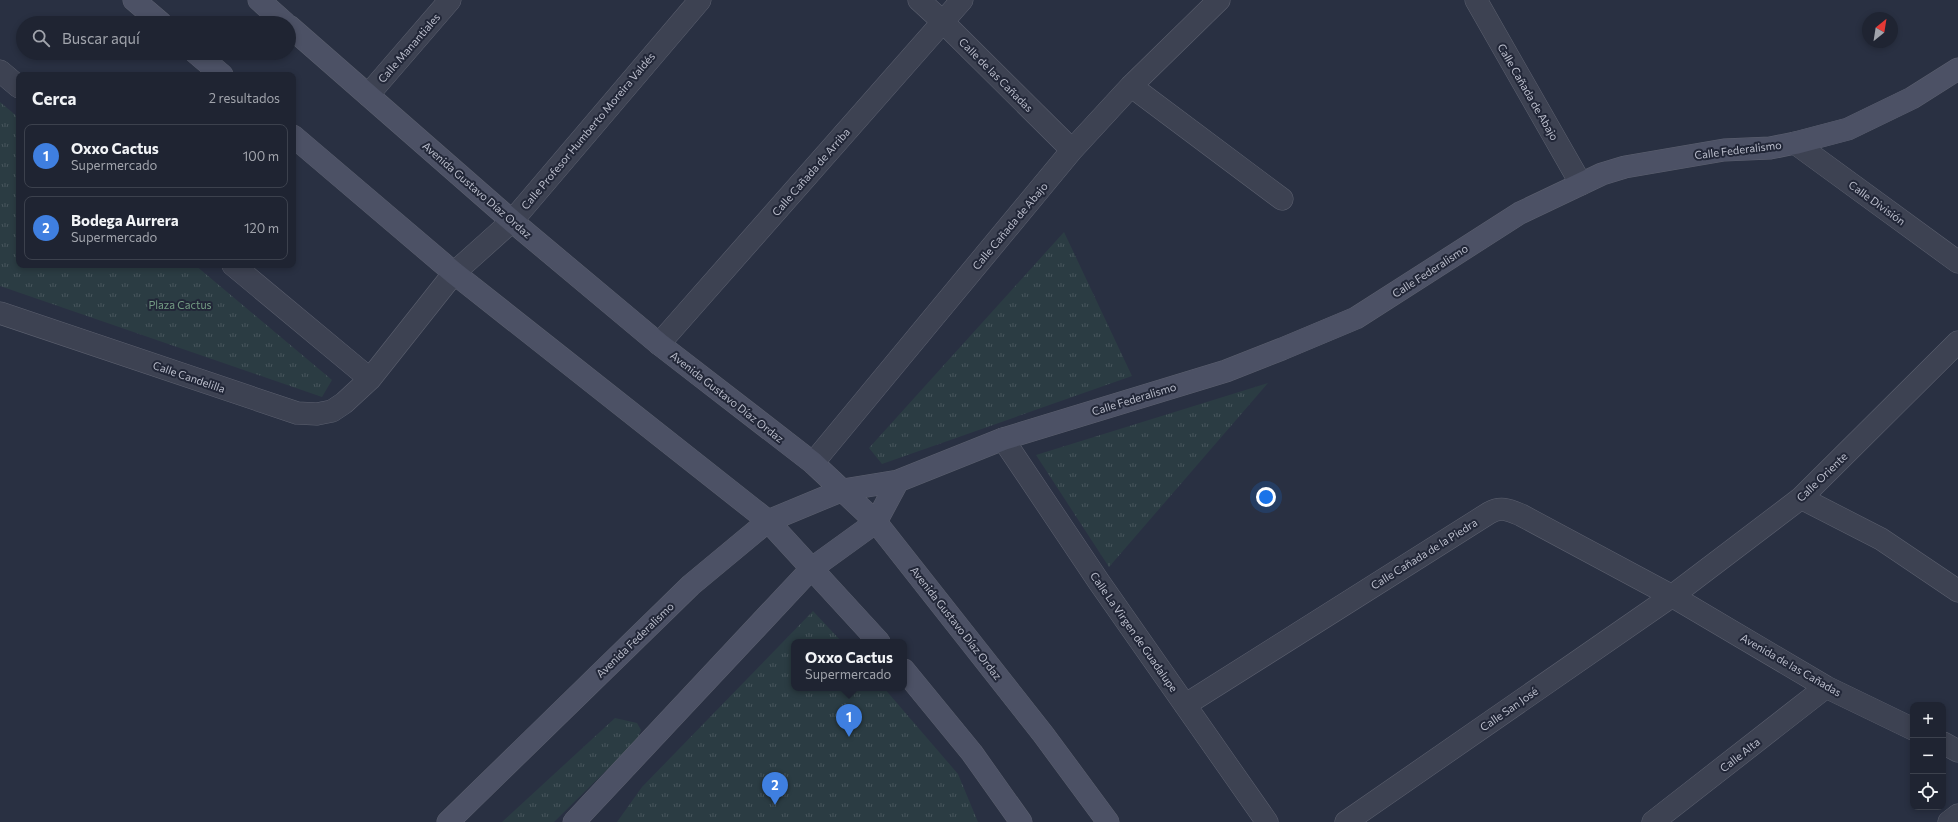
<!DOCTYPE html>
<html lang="es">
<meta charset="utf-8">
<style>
:root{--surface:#1f2432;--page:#272c3a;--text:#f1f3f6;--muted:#a1a4ac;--line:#3c414d;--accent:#99acf2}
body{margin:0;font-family:Commissioner,sans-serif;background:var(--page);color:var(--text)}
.controls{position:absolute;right:12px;bottom:12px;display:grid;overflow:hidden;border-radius:8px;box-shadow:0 2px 6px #0003}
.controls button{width:36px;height:36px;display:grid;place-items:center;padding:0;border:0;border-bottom:1px solid var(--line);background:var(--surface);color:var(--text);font:20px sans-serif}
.compass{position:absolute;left:1862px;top:12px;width:36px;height:36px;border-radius:50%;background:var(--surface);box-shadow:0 2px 6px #0003;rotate:30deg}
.you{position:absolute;left:1266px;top:497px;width:14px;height:14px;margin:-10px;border:3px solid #fff;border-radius:50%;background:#1a73e8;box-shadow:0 0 0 6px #1a73e833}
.badge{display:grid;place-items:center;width:26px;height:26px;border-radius:50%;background:var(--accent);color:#fff;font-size:13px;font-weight:700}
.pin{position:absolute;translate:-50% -33px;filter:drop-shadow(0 1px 2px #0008)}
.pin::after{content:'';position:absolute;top:21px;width:14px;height:12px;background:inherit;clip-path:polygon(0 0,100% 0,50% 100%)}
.popup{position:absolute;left:791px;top:639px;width:116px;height:52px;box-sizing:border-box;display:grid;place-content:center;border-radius:8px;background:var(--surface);filter:drop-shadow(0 1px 3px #0005);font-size:13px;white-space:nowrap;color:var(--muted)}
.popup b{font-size:15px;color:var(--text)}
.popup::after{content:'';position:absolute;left:50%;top:100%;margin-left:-8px;border:8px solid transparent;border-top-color:var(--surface)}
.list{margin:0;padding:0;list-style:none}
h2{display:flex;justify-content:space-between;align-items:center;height:52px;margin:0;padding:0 16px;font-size:17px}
h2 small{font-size:13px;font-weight:400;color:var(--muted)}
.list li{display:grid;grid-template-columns:26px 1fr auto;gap:12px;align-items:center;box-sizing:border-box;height:64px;margin:0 8px 8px;padding:0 8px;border:1px solid var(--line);border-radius:8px}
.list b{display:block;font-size:15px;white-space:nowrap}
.list p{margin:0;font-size:13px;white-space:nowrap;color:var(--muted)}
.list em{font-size:13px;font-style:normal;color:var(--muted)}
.icon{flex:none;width:22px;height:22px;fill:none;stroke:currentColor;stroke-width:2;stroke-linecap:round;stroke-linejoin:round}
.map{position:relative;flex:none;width:1958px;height:822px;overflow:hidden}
.search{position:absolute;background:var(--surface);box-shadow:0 2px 6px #0003;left:16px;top:16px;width:280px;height:44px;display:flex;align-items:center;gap:10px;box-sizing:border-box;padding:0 14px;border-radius:22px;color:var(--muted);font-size:15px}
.panel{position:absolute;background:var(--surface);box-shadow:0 2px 6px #0003;left:16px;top:72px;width:280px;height:196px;border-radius:8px}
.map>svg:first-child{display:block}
</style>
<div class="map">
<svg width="1958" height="822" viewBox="0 0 1958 822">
<defs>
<pattern id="grass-tufts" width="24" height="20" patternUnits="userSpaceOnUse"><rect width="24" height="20" fill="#2b3c43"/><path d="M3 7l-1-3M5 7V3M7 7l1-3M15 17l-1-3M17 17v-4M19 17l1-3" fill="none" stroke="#48565d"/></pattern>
</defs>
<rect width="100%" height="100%" fill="#293042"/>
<path fill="url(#grass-tufts)" d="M0 102 19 118V265H195L332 380 322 397 0 286Z
M1064 232 1132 376 882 464 869 448Z
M1268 383 1109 567 1036 455Z
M813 611 842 642H794V688H884L958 774 978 822H617L642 787Z
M615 718 637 723 641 730 637 740 554 822H502Z"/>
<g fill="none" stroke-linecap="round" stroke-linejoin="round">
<defs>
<path id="street" d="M919 0 943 22 1072 150
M1476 0 1581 184
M0 71 19 87
M1131 86 1282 199
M368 95 450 0
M1795 143 1958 262
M233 265 370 379
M0 313 297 413 317 414 332 411 344 403 370 379 454 273 512 221 700 0
M659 344 962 0
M1003 439 1099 582 1267 822
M813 463 1072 150 1131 86 1219 0
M1801 498 1881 539 1958 591
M1185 705 1489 513C1501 506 1509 510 1521 515L1672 596 1826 687 1913 729
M1943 743 1958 751
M1346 822 1672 596 1801 498 1958 342
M1653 822 1826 687
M1949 822 1958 815"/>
<path id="secondary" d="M134 0 161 23
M259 0 285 23
M289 26 512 221 659 344 813 463 876 522 1043 734 1108 822
M196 53 222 75
M293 136 454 273 768 521 879 642
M904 670 972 753 1021 822
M448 822 691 585 768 521 843 490 898 481 1003 439 1226 371 1282 349 1356 318 1520 213 1602 174 1625 167 1724 150 1770 148 1795 143 1848 129 1912 98 1958 69
M574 822 811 569 876 522 898 481"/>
</defs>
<use href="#street" stroke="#5c606f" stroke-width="23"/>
<use href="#secondary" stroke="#5c606f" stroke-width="23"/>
<use href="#street" stroke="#3d4252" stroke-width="22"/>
<use href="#secondary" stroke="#4c5165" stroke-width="22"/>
</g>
<g text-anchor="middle" stroke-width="4" stroke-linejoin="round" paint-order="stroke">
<g font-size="11" fill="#bbbecc" stroke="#222738">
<text transform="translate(409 48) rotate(-49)" y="4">Calle Manantiales</text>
<text transform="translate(996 75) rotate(45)" y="4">Calle de las Cañadas</text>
<text transform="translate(1528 92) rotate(60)" y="4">Calle Cañada de Abajo</text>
<text transform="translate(588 131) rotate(-50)" y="4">Calle Profesor Humberto Moreira Valdés</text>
<text transform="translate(1738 150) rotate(-7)" y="4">Calle Federalismo</text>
<text transform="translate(811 172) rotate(-49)" y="4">Calle Cañada de Arriba</text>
<text transform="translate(477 190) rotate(41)" y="4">Avenida Gustavo Díaz Ordaz</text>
<text transform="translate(1877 203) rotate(36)" y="4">Calle División</text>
<text transform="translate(1010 226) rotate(-50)" y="4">Calle Cañada de Abajo</text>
<text transform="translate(1430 271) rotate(-33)" y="4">Calle Federalismo</text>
<text transform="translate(189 377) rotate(19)" y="4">Calle Candelilla</text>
<text transform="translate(727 397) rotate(38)" y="4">Avenida Gustavo Díaz Ordaz</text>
<text transform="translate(1134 399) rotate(-17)" y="4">Calle Federalismo</text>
<text transform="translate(1822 477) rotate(-44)" y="4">Calle Oriente</text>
<text transform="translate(1424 554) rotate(-32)" y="4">Calle Cañada de la Piedra</text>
<text transform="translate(956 623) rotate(52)" y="4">Avenida Gustavo Díaz Ordaz</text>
<text transform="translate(1134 632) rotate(55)" y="4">Calle La Virgen de Guadalupe</text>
<text transform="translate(635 640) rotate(-44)" y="4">Avenida Federalismo</text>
<text transform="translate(1791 665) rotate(30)" y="4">Avenida de las Cañadas</text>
<text transform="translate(1509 709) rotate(-35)" y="4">Calle San José</text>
<text transform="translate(1740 755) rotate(-38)" y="4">Calle Alta</text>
</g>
<g font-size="11" fill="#739b83" stroke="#222738">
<text x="180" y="309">Plaza Cactus</text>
</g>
</g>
</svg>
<div class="controls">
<button>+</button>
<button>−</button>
<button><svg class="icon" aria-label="locate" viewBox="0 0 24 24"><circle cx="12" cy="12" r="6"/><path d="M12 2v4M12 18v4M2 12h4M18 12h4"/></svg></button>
</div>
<svg class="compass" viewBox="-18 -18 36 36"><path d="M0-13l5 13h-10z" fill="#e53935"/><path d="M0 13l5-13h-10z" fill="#a1a4ac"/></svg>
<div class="you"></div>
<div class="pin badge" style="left:849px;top:737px;background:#3f7fe0">1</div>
<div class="popup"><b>Oxxo Cactus</b>Supermercado</div>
<div class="pin badge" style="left:775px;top:805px;background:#3f7fe0">2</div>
<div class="search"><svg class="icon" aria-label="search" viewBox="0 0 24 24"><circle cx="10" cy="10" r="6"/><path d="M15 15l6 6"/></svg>Buscar aquí</div>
<section class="panel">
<h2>Cerca<small>2 resultados</small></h2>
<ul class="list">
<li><span class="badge" style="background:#3f7fe0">1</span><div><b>Oxxo Cactus</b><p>Supermercado</p></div><em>100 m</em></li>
<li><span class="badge" style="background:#3f7fe0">2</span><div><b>Bodega Aurrera</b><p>Supermercado</p></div><em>120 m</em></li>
</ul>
</section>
</div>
